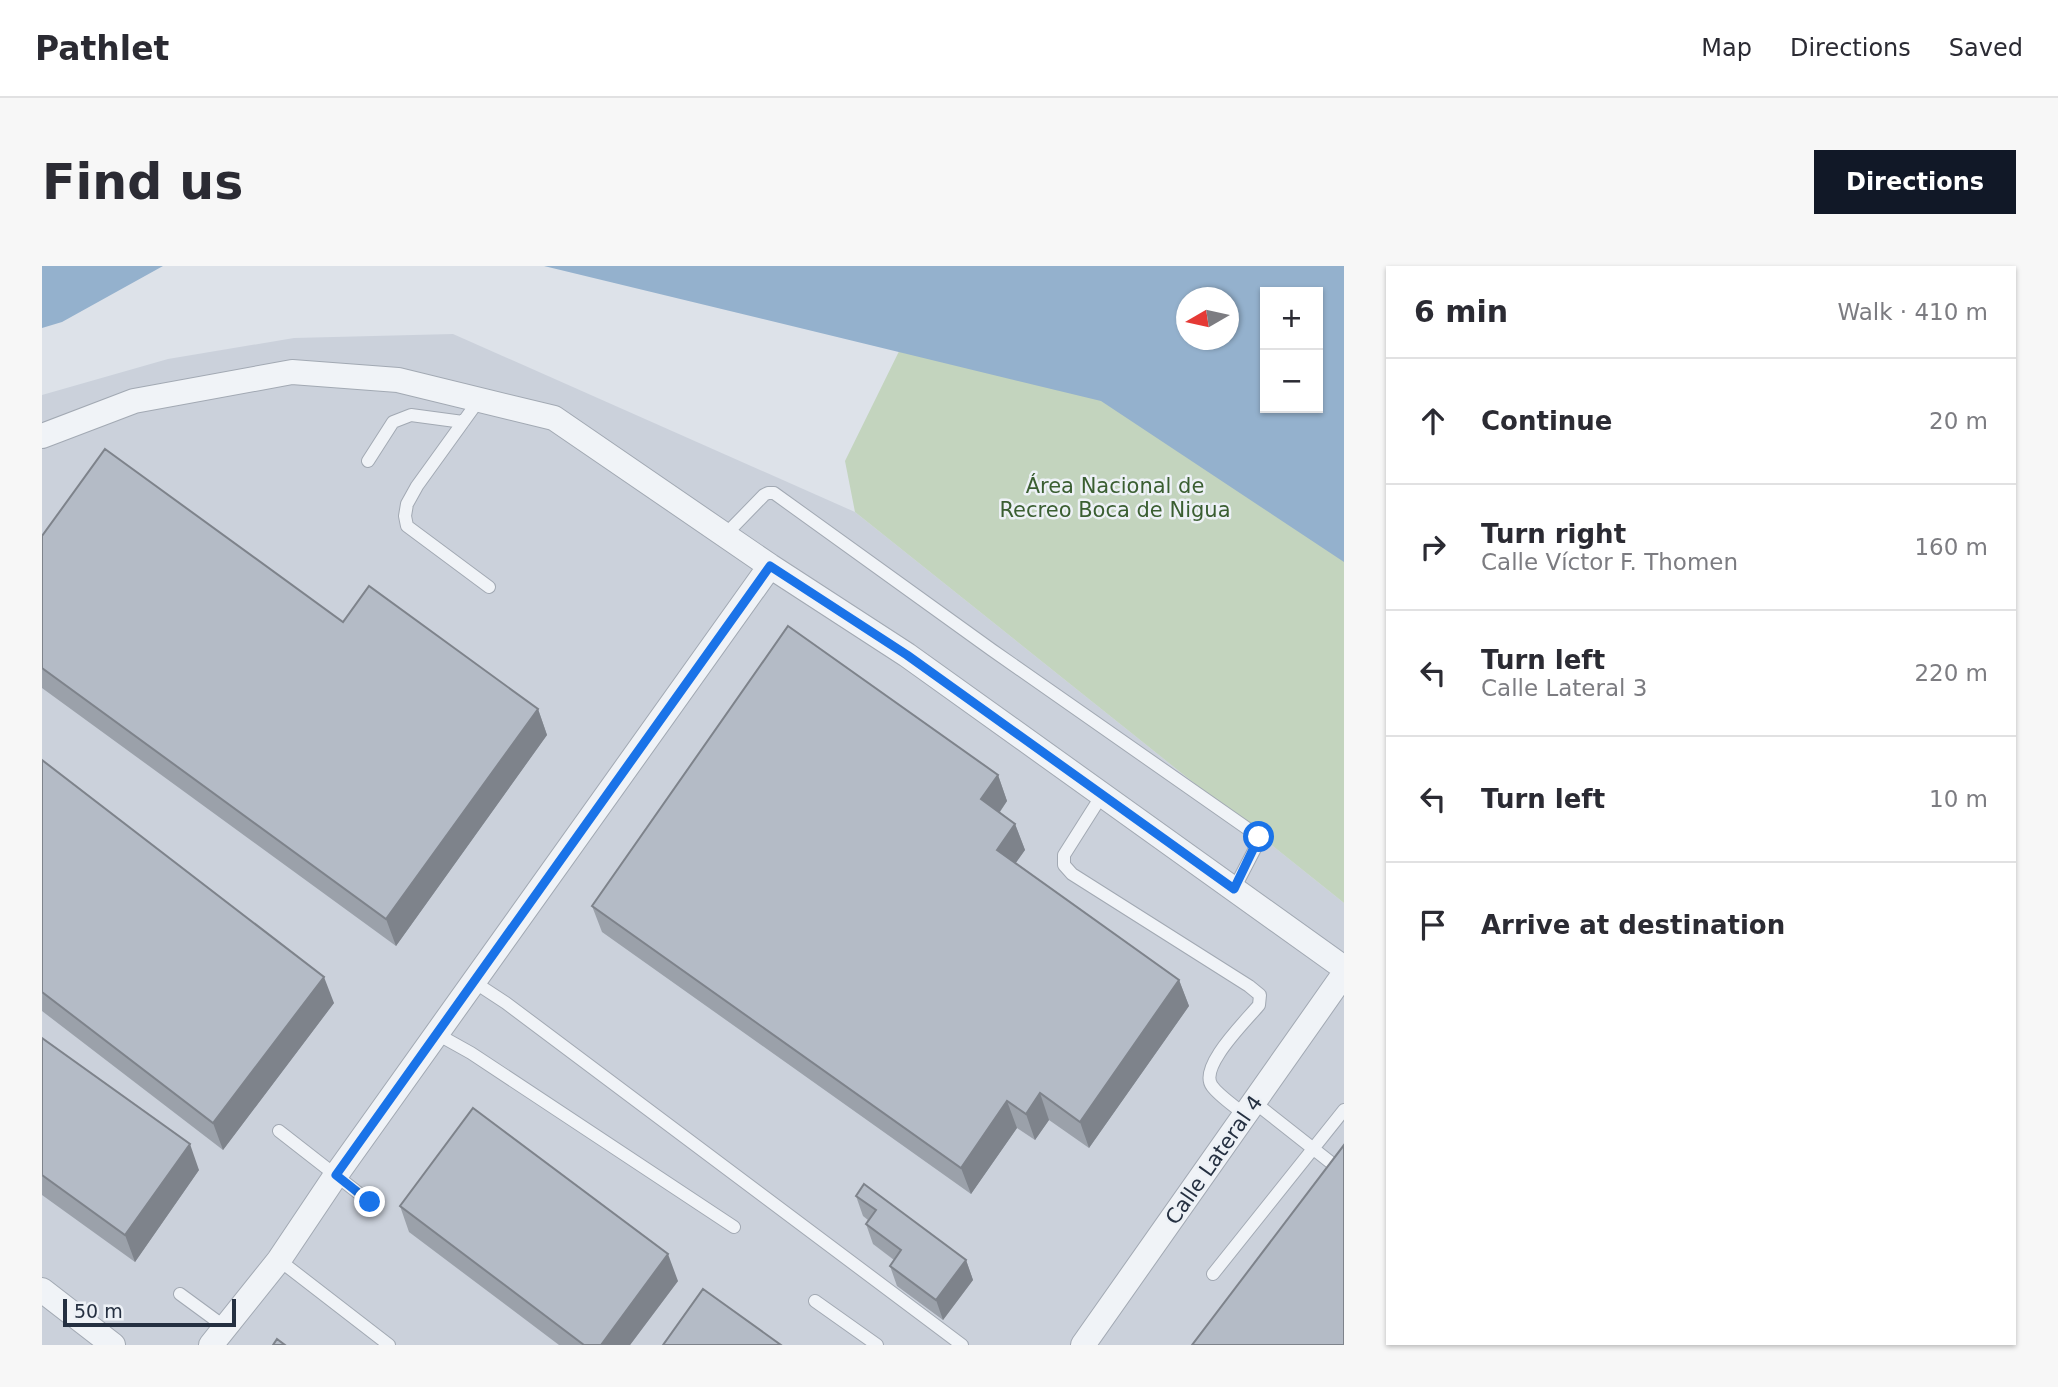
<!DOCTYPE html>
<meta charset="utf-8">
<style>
:root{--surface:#fff;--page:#f7f7f7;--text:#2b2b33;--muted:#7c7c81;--line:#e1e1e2;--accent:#111827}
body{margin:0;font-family:"DejaVu Sans",sans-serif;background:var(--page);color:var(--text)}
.controls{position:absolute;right:21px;top:21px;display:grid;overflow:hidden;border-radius:0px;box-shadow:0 2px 5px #0004}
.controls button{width:63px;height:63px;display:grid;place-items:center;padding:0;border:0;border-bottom:2px solid var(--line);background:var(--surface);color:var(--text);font:35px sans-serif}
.compass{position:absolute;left:1134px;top:21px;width:63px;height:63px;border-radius:50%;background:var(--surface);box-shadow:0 2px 5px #0004;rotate:261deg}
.scale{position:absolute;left:21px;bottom:18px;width:173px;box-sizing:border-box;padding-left:7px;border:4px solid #253041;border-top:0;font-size:19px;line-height:24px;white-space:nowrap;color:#253041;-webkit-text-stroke:5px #edf1f6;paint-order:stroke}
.stop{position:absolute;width:21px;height:21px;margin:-16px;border:5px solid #1a73e8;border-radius:50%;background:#fff}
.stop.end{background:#1a73e8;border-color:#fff;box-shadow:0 2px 7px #0008}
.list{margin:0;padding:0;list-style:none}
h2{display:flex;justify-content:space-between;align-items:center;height:91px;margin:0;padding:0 28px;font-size:30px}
h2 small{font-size:23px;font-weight:400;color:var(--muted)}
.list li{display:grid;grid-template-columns:46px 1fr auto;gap:21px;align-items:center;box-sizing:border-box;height:126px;padding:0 28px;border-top:2px solid var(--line)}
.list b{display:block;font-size:26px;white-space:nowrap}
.list p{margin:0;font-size:23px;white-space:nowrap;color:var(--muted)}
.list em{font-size:23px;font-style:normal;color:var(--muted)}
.icon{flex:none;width:38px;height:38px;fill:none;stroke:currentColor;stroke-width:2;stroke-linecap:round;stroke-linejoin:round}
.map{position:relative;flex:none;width:1302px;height:1079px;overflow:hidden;border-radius:0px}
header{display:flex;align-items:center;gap:42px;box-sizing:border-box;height:98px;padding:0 35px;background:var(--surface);border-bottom:2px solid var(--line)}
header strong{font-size:33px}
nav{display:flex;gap:38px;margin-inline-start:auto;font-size:24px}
.intro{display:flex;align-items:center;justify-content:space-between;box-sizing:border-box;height:168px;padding:0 42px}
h1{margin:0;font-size:49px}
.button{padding:18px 32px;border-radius:0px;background:var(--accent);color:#fff;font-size:24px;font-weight:700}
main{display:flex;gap:42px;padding:0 42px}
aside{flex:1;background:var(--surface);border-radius:0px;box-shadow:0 2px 5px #0004}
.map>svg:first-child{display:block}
</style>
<header>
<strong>Pathlet</strong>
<nav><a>Map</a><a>Directions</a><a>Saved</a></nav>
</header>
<div class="intro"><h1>Find us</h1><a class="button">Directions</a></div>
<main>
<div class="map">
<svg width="1302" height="1079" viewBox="0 0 1302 1079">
<rect width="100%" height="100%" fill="#dde2e9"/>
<path fill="#cbd1db" d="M411 68 813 246 1302 637V1079H0V129L126 93 252 72Z"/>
<path fill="#c3d4be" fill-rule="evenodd" d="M899 0H1302V637L813 246 803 195ZM1223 26H1276V142H1223ZM1144 32H1186V74H1144Z"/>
<path fill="#94b1cd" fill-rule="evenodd" d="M0 0H121L20 56 0 62Z
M502 0H1302V296L1059 135ZM1223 26H1276V142H1223ZM1144 32H1186V74H1144Z"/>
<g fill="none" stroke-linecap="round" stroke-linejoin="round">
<defs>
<path id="service" d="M437 134 375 220 365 238 363 250 365 260 447 321
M326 195 351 156 369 149 421 156
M683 269 722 229 726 227H732L950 384 1216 570 1218 573 1192 623
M1060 529 1022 589V599L1030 608 1207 720 1218 729 1217 739C1204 755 1156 801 1170 820 1177 830 1194 841 1203 849
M432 716 464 737 920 1079
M395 768 429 787 692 961
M1212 836 1297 903
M237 865 328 936
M237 994 347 1079
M1171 1008 1302 844
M138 1028 183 1061
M773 1035 835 1079"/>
<path id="minor" d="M0 170 92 135 250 106 356 114 512 152 728 300 865 389 1302 702
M0 1024 71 1079
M169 1079 237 994 294 909 728 300
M1041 1079 1302 708"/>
</defs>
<use href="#service" stroke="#a2a9b3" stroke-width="14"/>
<use href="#minor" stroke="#a2a9b3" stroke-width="26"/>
<use href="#service" stroke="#f0f3f7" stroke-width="12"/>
<use href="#minor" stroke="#f0f3f7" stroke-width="24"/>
</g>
<path fill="#9ba1aa" d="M0 270 301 356 496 443 505 469 354 680 0 422Z
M0 494 292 737 181 884 0 745Z
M956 509 965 535 958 546 973 558 983 584 973 597 1137 714 1147 740 1047 882 1007 854 993 874 975 862 929 928 560 666 550 640Z
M0 772 157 904 93 996 0 929Z
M814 930 924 994 931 1014 901 1054 855 1020 848 1000 852 994 831 978 824 958 826 954 821 950Z
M358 940 636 1015 588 1079H517L367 966Z"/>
<path fill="#7e838b" d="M496 443 505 469 354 680 344 653Z
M956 509 965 535 948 560 939 533Z
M973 558 983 584 964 611 955 584Z
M282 711 292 737 181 884 171 857Z
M1137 714 1147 740 1047 882 1038 856Z
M998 827 1007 854 993 874 984 848Z
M965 835 975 862 929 928 919 902Z
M148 878 157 904 93 996 83 969Z
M626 988 636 1015 588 1079H559Z
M924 994 931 1014 901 1054 894 1034Z"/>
<path fill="#b4bbc6" stroke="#7e838b" stroke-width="2" d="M63 183 301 356 327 320 496 443 344 653 0 402V270Z
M746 360 956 509 939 533 973 558 955 584 1137 714 1038 856 998 827 984 848 965 835 919 902 550 640Z
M0 494 282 711 171 857 0 726Z
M0 772 148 878 83 969 0 909Z
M431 842 626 988 559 1079H542L358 940Z
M1302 879V1079H1150Z
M822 918 924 994 894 1034 848 1000 859 984 824 958 834 944 814 930Z
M661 1023 739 1079H621Z
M235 1073 243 1079H231Z"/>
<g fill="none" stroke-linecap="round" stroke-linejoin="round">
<path stroke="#1a73e8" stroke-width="9" d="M328 936 294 909 728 300 865 389 1192 623 1217 571"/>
</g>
<g text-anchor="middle" stroke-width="5" stroke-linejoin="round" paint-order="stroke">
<g font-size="21" fill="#3a5e31" stroke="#edf1f6">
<text x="1073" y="227">Área Nacional de<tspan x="1073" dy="24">Recreo Boca de Nigua</tspan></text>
</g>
<g font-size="21" fill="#253041" stroke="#edf1f6">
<text transform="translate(1172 894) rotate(-55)" y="7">Calle Lateral 4</text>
</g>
</g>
</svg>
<div class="controls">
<button>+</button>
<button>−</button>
</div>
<svg class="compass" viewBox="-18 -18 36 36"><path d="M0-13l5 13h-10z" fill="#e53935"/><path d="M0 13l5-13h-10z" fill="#7c7c81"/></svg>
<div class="scale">50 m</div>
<div class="stop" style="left:1217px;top:571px"></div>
<div class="stop end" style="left:328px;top:936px"></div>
</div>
<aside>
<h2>6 min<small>Walk · 410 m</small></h2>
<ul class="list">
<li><svg class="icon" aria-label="ahead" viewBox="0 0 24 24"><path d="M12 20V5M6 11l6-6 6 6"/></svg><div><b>Continue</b></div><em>20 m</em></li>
<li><svg class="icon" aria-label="right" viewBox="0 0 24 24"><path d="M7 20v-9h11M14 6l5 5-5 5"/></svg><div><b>Turn right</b><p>Calle Víctor F. Thomen</p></div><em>160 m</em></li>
<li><svg class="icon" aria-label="left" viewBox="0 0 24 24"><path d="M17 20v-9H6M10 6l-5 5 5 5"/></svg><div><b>Turn left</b><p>Calle Lateral 3</p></div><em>220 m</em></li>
<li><svg class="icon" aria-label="left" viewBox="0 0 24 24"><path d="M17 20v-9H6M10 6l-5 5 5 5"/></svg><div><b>Turn left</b></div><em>10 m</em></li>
<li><svg class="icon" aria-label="arrive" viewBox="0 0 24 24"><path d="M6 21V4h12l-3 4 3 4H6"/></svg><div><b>Arrive at destination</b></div></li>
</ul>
</aside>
</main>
